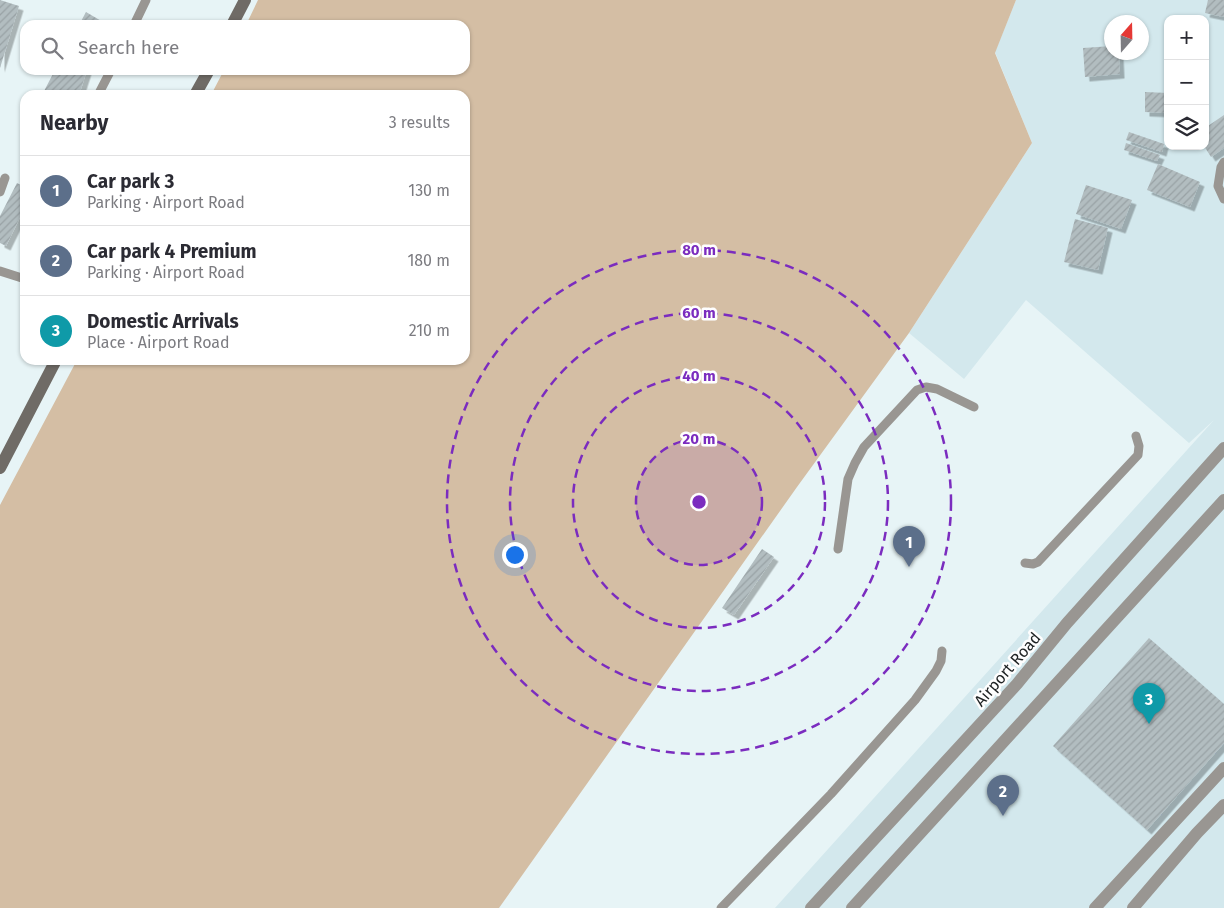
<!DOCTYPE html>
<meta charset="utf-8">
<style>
:root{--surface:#fff;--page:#f7f7f7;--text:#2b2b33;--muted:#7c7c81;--line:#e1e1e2;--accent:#7c5c32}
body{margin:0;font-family:"Fira Sans",sans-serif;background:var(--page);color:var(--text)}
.controls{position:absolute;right:15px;top:15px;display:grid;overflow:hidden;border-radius:10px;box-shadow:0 1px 4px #0004}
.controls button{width:45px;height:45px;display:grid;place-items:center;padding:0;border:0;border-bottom:1px solid var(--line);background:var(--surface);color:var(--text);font:25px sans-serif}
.compass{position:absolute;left:1104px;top:15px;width:45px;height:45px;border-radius:50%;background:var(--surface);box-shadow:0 1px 4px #0004;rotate:20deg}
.you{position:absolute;left:514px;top:554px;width:18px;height:18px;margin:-12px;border:4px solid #fff;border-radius:50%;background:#1a73e8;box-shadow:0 0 0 8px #1a73e833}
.badge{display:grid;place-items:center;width:32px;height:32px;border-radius:50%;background:var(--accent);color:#fff;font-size:16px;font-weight:700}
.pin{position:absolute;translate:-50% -41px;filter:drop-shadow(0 1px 2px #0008)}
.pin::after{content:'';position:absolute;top:26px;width:18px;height:15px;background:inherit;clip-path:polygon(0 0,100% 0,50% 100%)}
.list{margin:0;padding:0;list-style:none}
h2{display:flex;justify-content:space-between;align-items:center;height:65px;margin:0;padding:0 20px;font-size:21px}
h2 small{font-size:16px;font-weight:400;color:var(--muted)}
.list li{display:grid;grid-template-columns:32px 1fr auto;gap:15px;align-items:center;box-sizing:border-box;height:70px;padding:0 20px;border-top:1px solid var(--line)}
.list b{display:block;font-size:19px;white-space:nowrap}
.list p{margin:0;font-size:16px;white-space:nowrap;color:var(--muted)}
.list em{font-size:16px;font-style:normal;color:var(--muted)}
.icon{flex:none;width:28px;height:28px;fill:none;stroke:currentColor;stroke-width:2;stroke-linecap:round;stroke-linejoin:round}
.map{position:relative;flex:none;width:1224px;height:908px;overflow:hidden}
.search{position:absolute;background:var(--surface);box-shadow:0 1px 4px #0004;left:20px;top:20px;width:450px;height:55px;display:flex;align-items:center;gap:12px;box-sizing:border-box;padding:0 18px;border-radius:15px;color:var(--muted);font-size:19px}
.panel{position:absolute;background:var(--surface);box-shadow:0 1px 4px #0004;left:20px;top:90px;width:450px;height:275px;border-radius:15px}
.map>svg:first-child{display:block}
</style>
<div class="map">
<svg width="1224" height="908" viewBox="0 0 1224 908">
<defs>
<pattern id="building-hatch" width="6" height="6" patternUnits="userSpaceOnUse" patternTransform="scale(1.25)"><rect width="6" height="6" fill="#b2bdc0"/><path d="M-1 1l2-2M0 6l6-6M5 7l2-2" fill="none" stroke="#99a2a5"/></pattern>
<filter id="shadow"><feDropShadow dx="4.5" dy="4.5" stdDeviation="0" flood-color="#0004"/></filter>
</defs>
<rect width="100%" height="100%" fill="#e7f4f6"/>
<path fill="#d3e8ed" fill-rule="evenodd" d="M1016 0H1224V908H775L1214 420 1189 443 1026 300 964 379 909 333 1032 143 995 52ZM1168 19H1205V146H1168ZM1112 22H1142V52H1112Z"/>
<path fill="#d4bea4" d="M258 0H1016L995 53 1032 143 909 333 797 487 499 908H0V505L77 360H465V95H211L224 70H465V25H246Z"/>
<path fill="url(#building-hatch)" filter="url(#shadow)" d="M0 0 19 6 0 68Z
M1208 0H1224V17L1205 13Z
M86 12 103 22 102 25H79Z
M1112 46V52H1119L1120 74 1085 77 1083 48Z
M55 70H87L79 95H45L43 93Z
M1145 92 1168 93V113L1145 112Z
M1224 115V148L1211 157 1204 146H1205V128Z
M1129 132 1164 144 1162 152 1126 140Z
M1126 143 1160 155 1157 161 1124 150Z
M1158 164 1200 182 1190 207 1147 190Z
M17 183 25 187V207L6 246 0 243V216Z
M1086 185 1132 200 1121 229 1076 214Z
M1075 219 1108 228 1098 270 1064 262Z
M762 549 774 557 734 615 722 608Z
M1149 638 1224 704V743L1147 830 1053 746Z"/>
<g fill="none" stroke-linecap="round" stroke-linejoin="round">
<path stroke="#999692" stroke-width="9" d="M134 25 146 0
M98 95 111 70
M1224 162 1221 167 1218 186 1224 199
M0 192 5 178
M0 271 25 279
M838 549 848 479 855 463 864 447 917 390 926 387 937 389 974 407
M1025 563 1033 564 1038 562 1138 455 1139 446 1136 436
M721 908 831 794 915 700 936 671 941 661 942 651"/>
<path stroke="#999692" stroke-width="12" d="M811 908 1017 684 1067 623 1224 448
M852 908 1224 500"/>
<path stroke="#999692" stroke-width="12" d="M1095 908 1224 768
M1133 908 1197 833 1224 805"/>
<path stroke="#6f6b66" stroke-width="12" d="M232 25 245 0
M195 95 209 70
M0 468 56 360"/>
</g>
<circle cx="699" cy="502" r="63" fill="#7b2cbf" fill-opacity=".12"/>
<g fill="none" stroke="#7b2cbf" stroke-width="2.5" stroke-dasharray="9 6">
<circle cx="699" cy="502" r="63"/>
<circle cx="699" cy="502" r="126"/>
<circle cx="699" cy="502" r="189"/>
<circle cx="699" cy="502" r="252"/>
</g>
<g text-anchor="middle" stroke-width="5" stroke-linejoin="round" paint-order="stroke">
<g font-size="16" fill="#202425" stroke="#fefefe">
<text transform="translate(1007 669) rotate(-49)" y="6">Airport Road</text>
</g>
</g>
<circle cx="699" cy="502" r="8" fill="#7b2cbf" stroke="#fefefe" stroke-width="2.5"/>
<g font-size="15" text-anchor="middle" font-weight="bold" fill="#7b2cbf" stroke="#fefefe" stroke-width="5" stroke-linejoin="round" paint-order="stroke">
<text x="699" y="255">80 m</text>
<text x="699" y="318">60 m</text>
<text x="699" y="381">40 m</text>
<text x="699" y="444">20 m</text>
</g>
</svg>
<div class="controls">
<button>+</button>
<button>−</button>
<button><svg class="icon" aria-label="layers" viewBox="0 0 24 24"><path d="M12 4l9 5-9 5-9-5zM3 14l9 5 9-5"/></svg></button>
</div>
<svg class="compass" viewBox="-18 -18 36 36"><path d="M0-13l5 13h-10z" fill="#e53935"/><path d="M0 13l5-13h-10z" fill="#7c7c81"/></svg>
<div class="you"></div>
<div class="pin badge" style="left:909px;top:567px;background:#5c6f8a">1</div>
<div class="pin badge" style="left:1003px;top:816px;background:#5c6f8a">2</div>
<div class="pin badge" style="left:1149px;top:724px;background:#0f9aa8">3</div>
<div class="search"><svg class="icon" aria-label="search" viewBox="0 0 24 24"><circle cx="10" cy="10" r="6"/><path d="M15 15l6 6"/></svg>Search here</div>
<section class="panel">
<h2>Nearby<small>3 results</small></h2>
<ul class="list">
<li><span class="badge" style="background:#5c6f8a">1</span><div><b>Car park 3</b><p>Parking · Airport Road</p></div><em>130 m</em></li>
<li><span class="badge" style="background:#5c6f8a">2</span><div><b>Car park 4 Premium</b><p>Parking · Airport Road</p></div><em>180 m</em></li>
<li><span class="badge" style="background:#0f9aa8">3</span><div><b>Domestic Arrivals</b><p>Place · Airport Road</p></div><em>210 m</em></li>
</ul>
</section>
</div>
